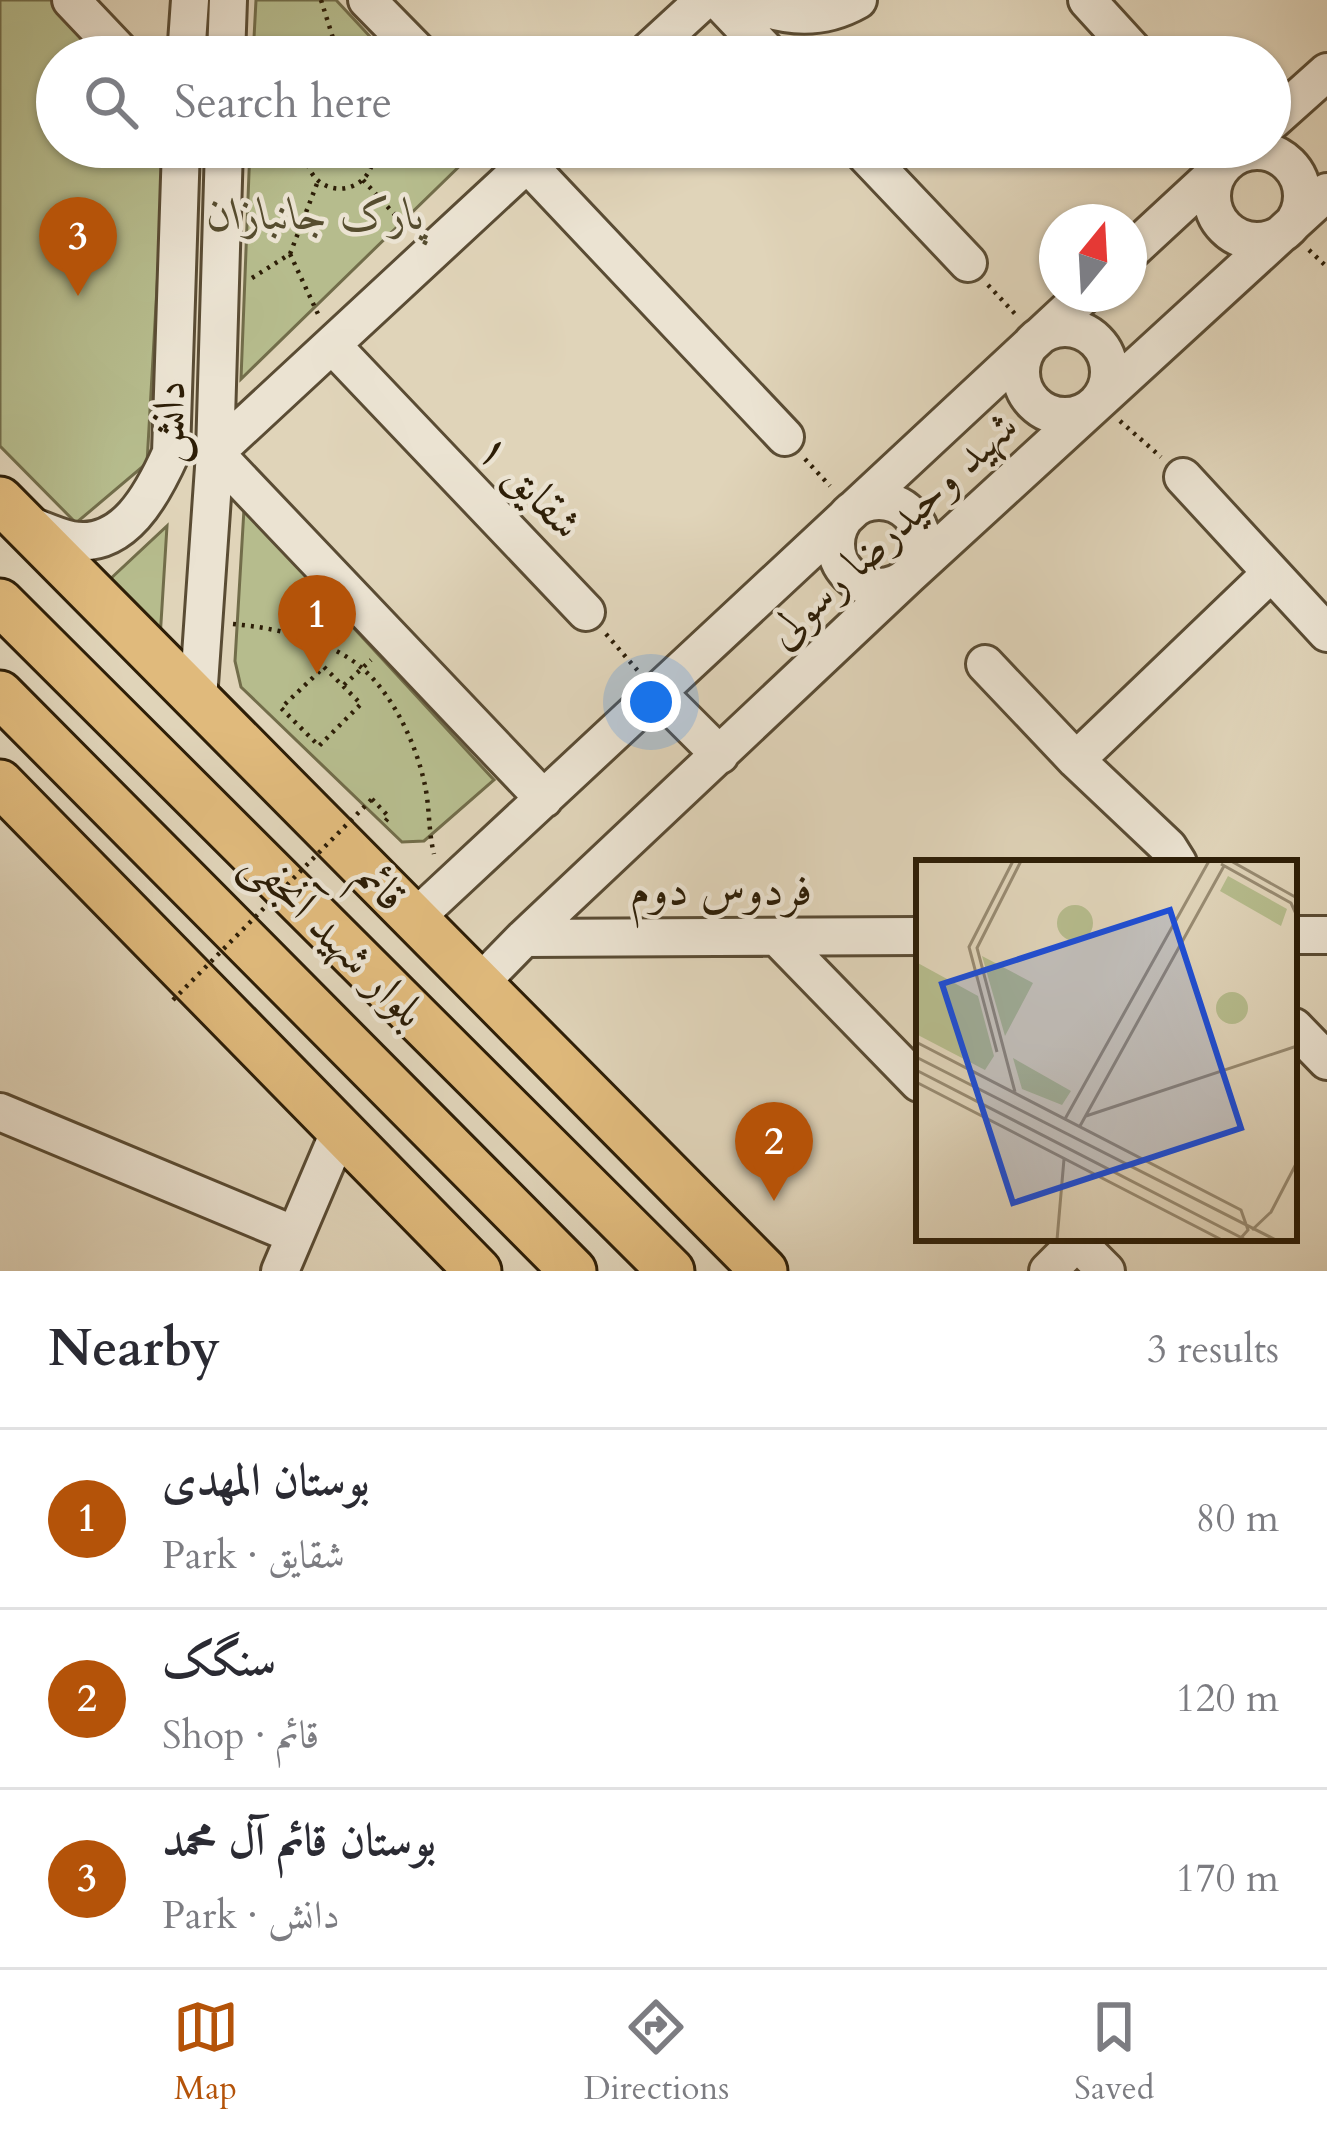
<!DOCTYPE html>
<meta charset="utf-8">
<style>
:root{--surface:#fff;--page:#f7f7f7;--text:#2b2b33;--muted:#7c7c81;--line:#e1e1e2;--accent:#b45309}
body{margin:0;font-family:Cardo,Amiri,serif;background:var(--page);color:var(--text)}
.compass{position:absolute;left:1039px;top:204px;width:108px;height:108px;border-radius:50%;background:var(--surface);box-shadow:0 3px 9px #0004;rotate:18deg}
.you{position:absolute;left:651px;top:702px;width:42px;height:42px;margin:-30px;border:9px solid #fff;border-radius:50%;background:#1a73e8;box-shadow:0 0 0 18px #1a73e833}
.badge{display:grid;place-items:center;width:78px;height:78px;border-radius:50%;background:var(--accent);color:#fff;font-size:39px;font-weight:700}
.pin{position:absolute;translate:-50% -99px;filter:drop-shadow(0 3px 6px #0008)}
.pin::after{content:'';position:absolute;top:63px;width:42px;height:36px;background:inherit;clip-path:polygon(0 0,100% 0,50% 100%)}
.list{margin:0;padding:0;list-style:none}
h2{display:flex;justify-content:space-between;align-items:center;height:156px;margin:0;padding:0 48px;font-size:51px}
h2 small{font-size:39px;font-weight:400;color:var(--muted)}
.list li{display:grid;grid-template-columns:78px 1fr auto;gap:36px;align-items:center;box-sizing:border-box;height:180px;padding:0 48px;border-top:3px solid var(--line)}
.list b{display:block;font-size:45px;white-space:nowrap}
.list p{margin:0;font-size:39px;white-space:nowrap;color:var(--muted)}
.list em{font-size:39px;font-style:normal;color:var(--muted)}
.icon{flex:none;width:66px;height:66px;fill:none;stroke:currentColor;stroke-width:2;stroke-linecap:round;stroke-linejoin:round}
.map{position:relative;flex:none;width:1327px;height:1271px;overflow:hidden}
.search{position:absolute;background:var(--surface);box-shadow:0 3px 9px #0004;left:36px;right:36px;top:36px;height:132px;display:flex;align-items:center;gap:30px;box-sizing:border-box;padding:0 42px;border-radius:66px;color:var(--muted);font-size:45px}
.sheet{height:696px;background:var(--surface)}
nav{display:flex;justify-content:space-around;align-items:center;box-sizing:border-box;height:168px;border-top:3px solid var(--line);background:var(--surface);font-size:33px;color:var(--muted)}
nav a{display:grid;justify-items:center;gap:6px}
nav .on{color:var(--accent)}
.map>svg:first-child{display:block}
</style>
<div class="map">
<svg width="1327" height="1271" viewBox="0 0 1327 1271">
<rect width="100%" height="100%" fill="#e0d4b9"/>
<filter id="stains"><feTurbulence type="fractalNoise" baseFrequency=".00167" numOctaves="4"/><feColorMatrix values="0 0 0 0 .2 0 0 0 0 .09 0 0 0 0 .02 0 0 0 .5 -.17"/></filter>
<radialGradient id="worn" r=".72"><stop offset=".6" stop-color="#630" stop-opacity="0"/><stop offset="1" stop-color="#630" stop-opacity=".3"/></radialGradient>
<path fill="#b6bc8d" stroke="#726d4a" stroke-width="3" d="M0 0H52L105 57H57V147H165L147 463 76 523 0 446Z
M256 0H336L389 57H253Z
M250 147H474L476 150 241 379Z
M244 509 494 780 424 841 402 842 241 687 235 661Z
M167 526 160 639 107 582Z"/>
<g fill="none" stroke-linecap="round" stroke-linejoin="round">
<defs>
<path id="minor" d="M71 0 125 57
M367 0 423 57
M718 0 772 57
M745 0C783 18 821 21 858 0
M1087 0 1139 57
M186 57 190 0
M226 57 228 0
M642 57 704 0
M1270 123 1327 72
M858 147 968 263
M514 150 785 437
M1212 196a45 45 0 1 1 90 0a45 45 0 1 1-90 0Z
M1129 253 1223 166
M1021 372a44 44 0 1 1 88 0a44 44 0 1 1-88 0Z
M332 345 586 612
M215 453 544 799
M215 453 545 147
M1183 477 1327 633
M836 544a43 43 0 1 1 86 0a43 43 0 1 1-86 0Z
M26 524C40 529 56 537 71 540 124 550 153 493 171 453L181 147
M985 664 1076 760 1168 847 1178 863
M658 693 720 755
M198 699 215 453 224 147
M1076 760 1271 573
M415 918 1085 294
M1294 935H1327
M777 937 919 1083
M524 938 919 936
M479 984 524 938 908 576 1327 192
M1294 1027 1327 1061
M0 1112 295 1235
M1073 1238 1106 1271
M280 1271 340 1130
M1048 1271 1077 1242"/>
<path id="major" d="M0 500 764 1271
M0 602 671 1271
M0 694 573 1271
M0 783 478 1271"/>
</defs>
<use href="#minor" stroke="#5a4c34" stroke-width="42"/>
<use href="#major" stroke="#2d1e07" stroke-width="51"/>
<path stroke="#2d1e07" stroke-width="4.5" stroke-dasharray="3 6" stroke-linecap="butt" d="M321 0 339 57
M306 147C303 203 377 202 374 147
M363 180 408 229
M1309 250 1327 267
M290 254 318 314
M252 278 290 254 318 181
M988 285 1017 316
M1120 421 1161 457
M805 459 830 486
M233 624C276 628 328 639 362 668 393 695 415 742 424 781 430 805 428 831 434 854
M606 634 638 671
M324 667 361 704 319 746 281 708Z
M344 685 371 660
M372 799 389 817 383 824"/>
<use href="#minor" stroke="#ebe3d2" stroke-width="36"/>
<use href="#major" stroke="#e0ba7c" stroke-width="45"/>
<path stroke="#2d1e07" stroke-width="4.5" stroke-dasharray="3 6" stroke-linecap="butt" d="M173 1000 372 799"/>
</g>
<g text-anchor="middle" stroke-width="9" stroke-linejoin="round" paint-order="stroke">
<g font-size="45" font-style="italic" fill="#564d2f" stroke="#ebe3d2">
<text x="316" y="229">پارک جانبازان</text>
</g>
<g font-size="45" fill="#2d1e07" stroke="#ebe3d2">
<text transform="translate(167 422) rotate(-88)" y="16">دانش</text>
<text transform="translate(531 485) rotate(46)" y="16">شقایق ۱</text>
<text transform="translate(891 528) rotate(-43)" y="16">شهید وحیدرضا رسولی</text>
<text transform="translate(382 885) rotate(45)" y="16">قائم</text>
<text x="721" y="905">فردوس دوم</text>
<text transform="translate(336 936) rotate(45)" y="16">بلوار شهید آنجفی</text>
</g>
</g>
<g transform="translate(916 860)">
<rect width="381" height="381" fill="#e0d4b9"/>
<path d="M312 16 371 49 365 66 304 31ZM141 63a18 18 0 1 1 36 0a18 18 0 1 1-36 0ZM66 96 117 123 89 176ZM0 102 62 136 78 196 69 210 0 174ZM300 148a16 16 0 1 1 32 0a16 16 0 1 1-32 0ZM97 198 155 231 146 245 106 229Z" fill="#b6bc8d"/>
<path fill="none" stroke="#988b72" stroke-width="3" d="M315 1 381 38M305 4 375 43 381 56M0 182 325 350 332 370 323 380M81 192 53 87 97 1M0 197 360 380M0 210 328 379M0 222 306 380M99 232 61 88 105 1M170 256 381 186M149 259 293 1M164 266 308 6M336 370 355 352 381 302M141 380 148 299"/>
<path fill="#1d4ed8" fill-opacity="0.15" stroke="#1d4ed8" stroke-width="6" d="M254 50 325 268 97 343 26 124Z"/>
<rect width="381" height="381" fill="none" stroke="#2d1e07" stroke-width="6"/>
</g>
<rect width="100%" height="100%" filter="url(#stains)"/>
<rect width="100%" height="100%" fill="url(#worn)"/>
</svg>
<svg class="compass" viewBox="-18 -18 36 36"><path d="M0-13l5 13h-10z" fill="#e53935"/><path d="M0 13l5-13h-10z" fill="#7c7c81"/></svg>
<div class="you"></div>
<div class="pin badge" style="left:317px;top:674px">1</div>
<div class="pin badge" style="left:774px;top:1201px">2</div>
<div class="pin badge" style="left:78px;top:296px">3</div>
<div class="search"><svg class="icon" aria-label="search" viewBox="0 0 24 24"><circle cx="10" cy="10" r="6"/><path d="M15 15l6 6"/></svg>Search here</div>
</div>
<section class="sheet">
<h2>Nearby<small>3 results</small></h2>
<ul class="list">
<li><span class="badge">1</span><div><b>بوستان المهدی</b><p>Park · شقایق</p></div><em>80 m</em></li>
<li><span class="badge">2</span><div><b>سنگک</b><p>Shop · قائم</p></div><em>120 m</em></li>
<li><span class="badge">3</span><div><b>بوستان قائم آل محمد</b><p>Park · دانش</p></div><em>170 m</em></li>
</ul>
</section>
<nav>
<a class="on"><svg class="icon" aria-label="map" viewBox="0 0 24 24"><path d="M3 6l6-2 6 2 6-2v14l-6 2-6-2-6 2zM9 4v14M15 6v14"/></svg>Map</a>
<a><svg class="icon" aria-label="directions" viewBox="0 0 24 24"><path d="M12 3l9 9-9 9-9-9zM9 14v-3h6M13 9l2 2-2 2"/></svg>Directions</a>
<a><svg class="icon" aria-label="saved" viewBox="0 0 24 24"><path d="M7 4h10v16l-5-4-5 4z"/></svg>Saved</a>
</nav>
